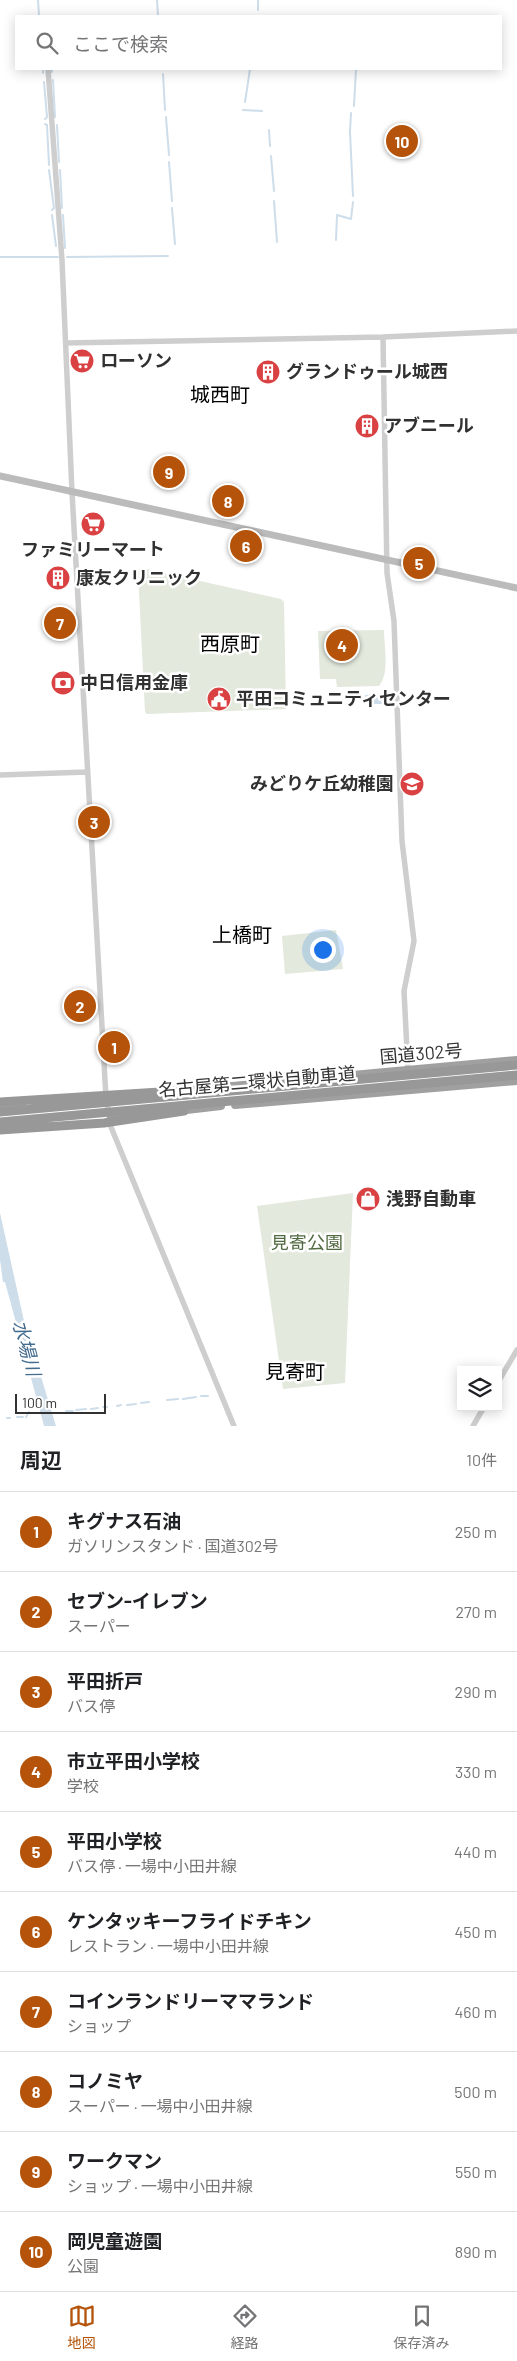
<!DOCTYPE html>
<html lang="ja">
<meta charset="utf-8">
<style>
:root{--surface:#fff;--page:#f2f2f2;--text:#202124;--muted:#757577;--line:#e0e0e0;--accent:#b45309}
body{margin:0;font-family:Barlow,"Noto Sans JP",sans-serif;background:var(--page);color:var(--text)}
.controls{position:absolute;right:15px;bottom:15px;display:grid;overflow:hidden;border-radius:0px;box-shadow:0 2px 12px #0003}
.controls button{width:45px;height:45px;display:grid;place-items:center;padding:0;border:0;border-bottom:1px solid var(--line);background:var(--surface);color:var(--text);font:25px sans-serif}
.scale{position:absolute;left:15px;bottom:12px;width:91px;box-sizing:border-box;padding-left:5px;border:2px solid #313131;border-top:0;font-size:14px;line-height:18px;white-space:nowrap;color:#313131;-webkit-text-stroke:4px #fff;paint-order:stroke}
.you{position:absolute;left:322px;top:949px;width:18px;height:18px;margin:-12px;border:4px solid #fff;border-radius:50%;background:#1a73e8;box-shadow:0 0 0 8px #1a73e833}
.badge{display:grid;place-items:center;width:32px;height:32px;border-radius:50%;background:var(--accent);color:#fff;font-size:16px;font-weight:700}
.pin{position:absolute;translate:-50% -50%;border:2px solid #fff;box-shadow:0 1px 5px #0006}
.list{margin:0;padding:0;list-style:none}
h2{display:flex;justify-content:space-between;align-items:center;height:65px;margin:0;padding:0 20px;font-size:21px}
h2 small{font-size:16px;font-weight:400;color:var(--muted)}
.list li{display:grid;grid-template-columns:32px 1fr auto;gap:15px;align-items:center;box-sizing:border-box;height:80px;padding:0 20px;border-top:1px solid var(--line)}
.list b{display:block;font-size:19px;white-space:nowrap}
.list p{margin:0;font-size:16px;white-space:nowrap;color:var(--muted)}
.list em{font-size:16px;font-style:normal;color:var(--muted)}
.icon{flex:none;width:28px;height:28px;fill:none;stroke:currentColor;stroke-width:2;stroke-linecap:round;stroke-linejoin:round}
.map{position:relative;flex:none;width:517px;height:1426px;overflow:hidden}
.search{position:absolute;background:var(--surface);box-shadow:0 2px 12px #0003;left:15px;right:15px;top:15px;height:55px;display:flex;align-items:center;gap:12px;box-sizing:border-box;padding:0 18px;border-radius:0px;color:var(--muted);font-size:19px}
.sheet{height:865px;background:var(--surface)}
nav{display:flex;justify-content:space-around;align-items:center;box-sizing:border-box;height:70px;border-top:1px solid var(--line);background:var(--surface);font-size:14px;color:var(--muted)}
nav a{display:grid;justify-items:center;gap:2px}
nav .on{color:var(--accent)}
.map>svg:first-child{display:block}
</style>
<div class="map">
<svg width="517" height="1426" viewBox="0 0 517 1426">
<rect width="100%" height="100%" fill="#fff"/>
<path fill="#e3e9dd" d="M394 136 412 137 411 149 395 148Z
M142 568 281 599 284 602 286 709 147 714 145 712 138 572 139 569Z
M384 630C384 646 390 673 379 686L337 687 336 679H320L318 631Z
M336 930 343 969 285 974 282 936Z
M353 1193 345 1383 283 1389 257 1206Z"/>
<path fill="#ceddea" d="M388 694V704H365V695Z
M0 1213 24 1321 56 1426H44L5 1282H3L0 1260Z"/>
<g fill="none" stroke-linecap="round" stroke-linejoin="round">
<path stroke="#ceddea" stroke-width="2" d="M38 0 39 16
M157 0 158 16
M258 10V0
M43 69V73
M52 69V72
M163 74 165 110
M53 80 55 117
M44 82 47 117 45 119
M245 102 250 69
M354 106 356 69
M243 110 262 111
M351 113 350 132 353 196
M166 117 169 155
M45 124 47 125 49 165
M57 125 59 162
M269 130 270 146
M271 156 274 191
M169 162 172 201
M49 170 54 208 52 210
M60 170 62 208
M274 201 277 242
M172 208 175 244
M52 215 56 246
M63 215 65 248
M336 240 337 215 351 219 353 202
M0 257H58
M67 257 168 256
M201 1396H208
M183 1399 196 1397
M167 1400 178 1399
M141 1403 149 1402
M127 1405 136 1404
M117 1406 121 1405
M103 1407H107
M91 1409 98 1408
M76 1410 86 1409
M66 1411H73
M17 1417H23
M26 1417 29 1412
M7 1418H10"/>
<path stroke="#cecece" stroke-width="5.5" d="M48 69 62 260 72 492 106 1098 111 1127 234 1426
M383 337 387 573 394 621 402 841 414 941 404 991 408 1070
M66 343 383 337 517 331
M0 775 87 772
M498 1382 517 1350
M473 1426 484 1407"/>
<path stroke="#bbb" stroke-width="7" d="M0 476 517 588"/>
<path stroke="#a0a0a0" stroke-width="8" d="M188 1090 517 1060
M235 1105 517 1081
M0 1107 22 1105
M178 1111 221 1106
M111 1116 139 1114"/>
<path stroke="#989898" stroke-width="9" d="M0 1102 192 1090
M0 1112 517 1065
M0 1122 517 1075
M0 1130 104 1123 184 1111"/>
</g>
<defs>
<symbol id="supermarket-disc" viewBox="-11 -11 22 22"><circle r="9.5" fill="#d94142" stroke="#fff"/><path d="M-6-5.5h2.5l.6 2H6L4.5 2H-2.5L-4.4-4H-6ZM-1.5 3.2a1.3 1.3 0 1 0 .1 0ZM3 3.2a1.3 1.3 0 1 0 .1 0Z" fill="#fff"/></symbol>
<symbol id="building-disc" viewBox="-11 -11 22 22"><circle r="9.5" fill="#d94142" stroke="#fff"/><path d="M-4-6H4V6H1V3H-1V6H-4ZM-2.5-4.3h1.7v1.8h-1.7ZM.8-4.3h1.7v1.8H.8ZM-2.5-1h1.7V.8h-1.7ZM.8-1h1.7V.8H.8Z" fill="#fff"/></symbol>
<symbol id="bank-disc" viewBox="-11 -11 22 22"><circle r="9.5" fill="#d94142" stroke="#fff"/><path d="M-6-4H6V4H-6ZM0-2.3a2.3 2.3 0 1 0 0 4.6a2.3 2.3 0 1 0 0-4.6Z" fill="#fff"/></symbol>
<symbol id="civic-disc" viewBox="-11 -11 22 22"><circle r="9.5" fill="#d94142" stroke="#fff"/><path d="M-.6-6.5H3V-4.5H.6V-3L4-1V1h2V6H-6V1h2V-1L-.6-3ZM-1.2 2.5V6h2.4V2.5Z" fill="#fff"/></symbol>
<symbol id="school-disc" viewBox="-11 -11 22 22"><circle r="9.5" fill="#d94142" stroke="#fff"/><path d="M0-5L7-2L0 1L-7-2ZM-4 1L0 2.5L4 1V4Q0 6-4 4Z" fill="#fff"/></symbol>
<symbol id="shop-disc" viewBox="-11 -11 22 22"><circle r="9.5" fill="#d94142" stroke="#fff"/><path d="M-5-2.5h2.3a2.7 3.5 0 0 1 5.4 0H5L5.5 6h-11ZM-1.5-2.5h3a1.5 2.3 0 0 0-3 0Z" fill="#fff"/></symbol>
</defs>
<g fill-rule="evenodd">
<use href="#supermarket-disc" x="68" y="347" width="28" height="28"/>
<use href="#building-disc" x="254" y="358" width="28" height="28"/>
<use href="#building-disc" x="353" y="412" width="28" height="28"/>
<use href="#supermarket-disc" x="79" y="510" width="28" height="28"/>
<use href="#building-disc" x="44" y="564" width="28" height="28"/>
<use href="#bank-disc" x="49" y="669" width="28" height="28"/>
<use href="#civic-disc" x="205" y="685" width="28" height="28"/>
<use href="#school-disc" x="398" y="770" width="28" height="28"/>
<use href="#shop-disc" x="354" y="1185" width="28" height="28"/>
</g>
<g text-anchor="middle" stroke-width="5" stroke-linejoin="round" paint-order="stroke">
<g font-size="18" font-weight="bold" fill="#313131" stroke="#fff" text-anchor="start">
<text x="100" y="367">ローソン</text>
<text x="286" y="378">グランドゥール城西</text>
<text x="384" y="432">アブニール</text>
<text x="93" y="556" text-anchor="middle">ファミリーマート</text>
<text x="76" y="584">康友クリニック</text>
<text x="80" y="689">中日信用金庫</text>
<text x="236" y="705">平田コミュニティセンター</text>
<text x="394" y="790" text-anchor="end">みどりケ丘幼稚園</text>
<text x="386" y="1205">浅野自動車</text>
</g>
<g font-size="18" fill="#313131" stroke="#fff">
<text transform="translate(421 1054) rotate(-5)" y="6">国道302号</text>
<text transform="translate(257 1082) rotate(-5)" y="6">名古屋第二環状自動車道</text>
</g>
<g font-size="18" fill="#516a41" stroke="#fff">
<text x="307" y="1249">見寄公園</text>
</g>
<g font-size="19" font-style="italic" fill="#436c8e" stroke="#fff">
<text transform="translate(27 1348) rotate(75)" y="7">水場川</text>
</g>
<g font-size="20" fill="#000" stroke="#fff">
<text x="220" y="402">城西町</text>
<text x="230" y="651">西原町</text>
<text x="242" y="942">上橋町</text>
<text x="295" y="1379">見寄町</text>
</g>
</g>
</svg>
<div class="controls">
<button><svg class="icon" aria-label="layers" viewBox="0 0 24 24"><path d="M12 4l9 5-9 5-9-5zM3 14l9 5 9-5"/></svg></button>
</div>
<div class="scale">100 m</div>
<div class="you"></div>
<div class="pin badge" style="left:114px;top:1047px">1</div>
<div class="pin badge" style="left:80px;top:1006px">2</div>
<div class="pin badge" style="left:94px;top:822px">3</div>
<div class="pin badge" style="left:342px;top:645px">4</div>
<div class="pin badge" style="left:419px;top:563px">5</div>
<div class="pin badge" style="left:246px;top:546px">6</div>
<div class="pin badge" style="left:60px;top:623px">7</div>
<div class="pin badge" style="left:228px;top:501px">8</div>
<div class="pin badge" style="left:169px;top:472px">9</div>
<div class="pin badge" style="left:402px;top:141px">10</div>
<div class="search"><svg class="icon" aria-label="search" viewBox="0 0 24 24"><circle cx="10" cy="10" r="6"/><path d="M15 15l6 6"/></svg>ここで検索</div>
</div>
<section class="sheet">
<h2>周辺<small>10件</small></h2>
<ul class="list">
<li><span class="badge">1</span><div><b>キグナス石油</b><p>ガソリンスタンド · 国道302号</p></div><em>250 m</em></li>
<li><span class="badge">2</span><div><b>セブン-イレブン</b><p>スーパー</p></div><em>270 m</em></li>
<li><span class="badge">3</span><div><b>平田折戸</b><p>バス停</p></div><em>290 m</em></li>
<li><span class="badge">4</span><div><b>市立平田小学校</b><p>学校</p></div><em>330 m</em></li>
<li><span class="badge">5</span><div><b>平田小学校</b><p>バス停 · 一場中小田井線</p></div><em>440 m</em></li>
<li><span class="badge">6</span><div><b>ケンタッキーフライドチキン</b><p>レストラン · 一場中小田井線</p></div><em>450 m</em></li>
<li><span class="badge">7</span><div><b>コインランドリーママランド</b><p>ショップ</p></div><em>460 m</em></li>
<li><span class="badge">8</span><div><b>コノミヤ</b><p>スーパー · 一場中小田井線</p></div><em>500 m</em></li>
<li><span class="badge">9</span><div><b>ワークマン</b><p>ショップ · 一場中小田井線</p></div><em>550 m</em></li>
<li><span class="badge">10</span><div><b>岡児童遊園</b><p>公園</p></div><em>890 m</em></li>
</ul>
</section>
<nav>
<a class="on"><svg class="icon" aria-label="map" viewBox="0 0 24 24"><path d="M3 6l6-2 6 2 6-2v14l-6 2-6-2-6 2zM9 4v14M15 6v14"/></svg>地図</a>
<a><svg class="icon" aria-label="directions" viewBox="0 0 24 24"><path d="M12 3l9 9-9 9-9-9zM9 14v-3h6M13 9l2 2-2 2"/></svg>経路</a>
<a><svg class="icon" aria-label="saved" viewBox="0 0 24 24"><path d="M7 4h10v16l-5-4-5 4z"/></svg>保存済み</a>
</nav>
